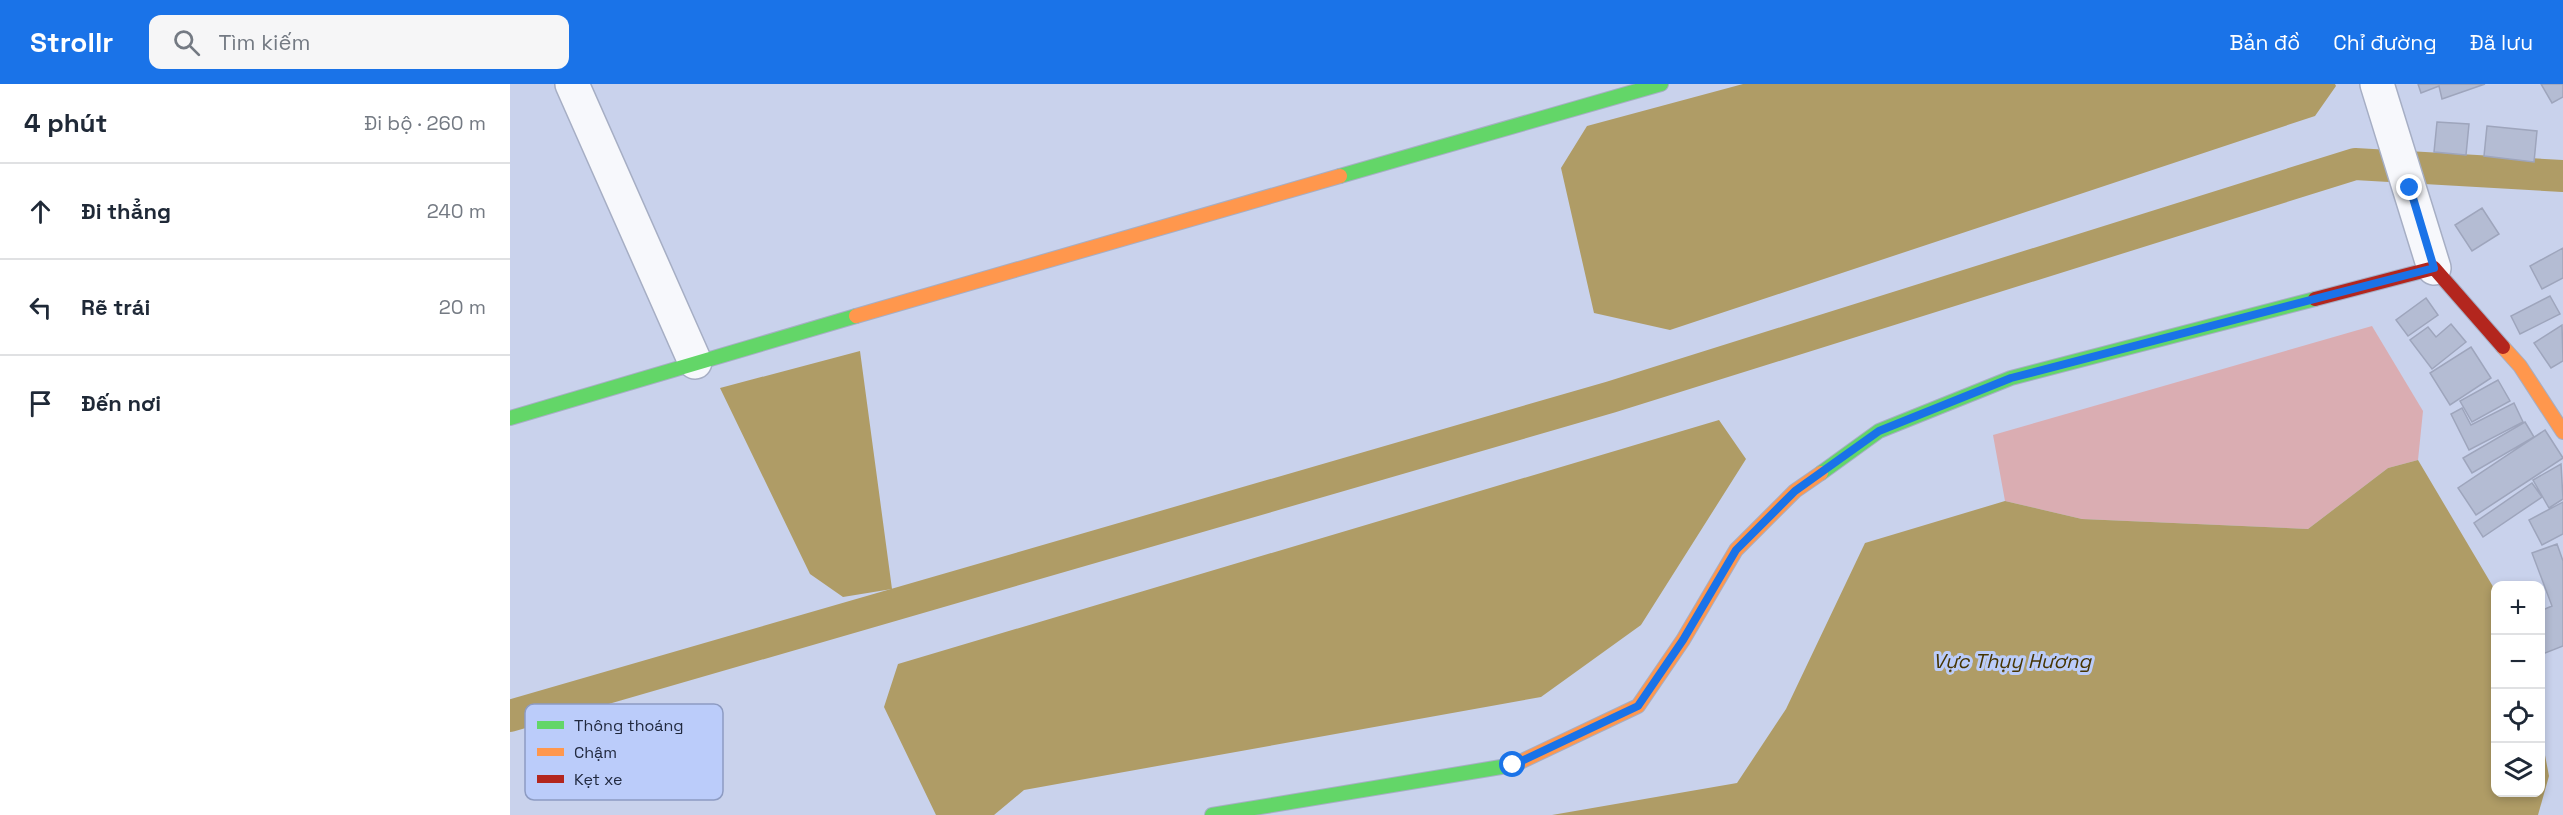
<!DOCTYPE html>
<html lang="vi">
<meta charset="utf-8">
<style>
:root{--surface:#fff;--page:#f6f6f7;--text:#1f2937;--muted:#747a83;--line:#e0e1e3;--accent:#1a73e8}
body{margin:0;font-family:"Space Grotesk",sans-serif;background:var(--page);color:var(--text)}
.controls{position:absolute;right:18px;bottom:18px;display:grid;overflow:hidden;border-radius:12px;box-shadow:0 3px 9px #0003}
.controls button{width:54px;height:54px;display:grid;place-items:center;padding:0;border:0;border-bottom:2px solid var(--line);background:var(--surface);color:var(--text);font:30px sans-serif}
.stop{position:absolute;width:18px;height:18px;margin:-14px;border:4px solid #1a73e8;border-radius:50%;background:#fff}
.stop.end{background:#1a73e8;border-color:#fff;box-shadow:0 2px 6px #0008}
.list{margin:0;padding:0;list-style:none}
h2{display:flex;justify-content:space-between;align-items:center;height:78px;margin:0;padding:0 24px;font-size:26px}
h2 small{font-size:20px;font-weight:400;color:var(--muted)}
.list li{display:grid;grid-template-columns:39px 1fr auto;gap:18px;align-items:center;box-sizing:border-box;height:96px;padding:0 24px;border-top:2px solid var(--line)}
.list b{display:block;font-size:22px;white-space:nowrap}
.list em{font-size:20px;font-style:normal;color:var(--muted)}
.icon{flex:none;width:33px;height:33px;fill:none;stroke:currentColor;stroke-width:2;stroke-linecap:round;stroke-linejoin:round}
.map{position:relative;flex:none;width:2053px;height:731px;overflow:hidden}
header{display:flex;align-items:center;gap:36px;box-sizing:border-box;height:84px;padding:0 30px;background:var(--accent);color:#fff}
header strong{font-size:28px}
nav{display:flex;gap:33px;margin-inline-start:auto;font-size:21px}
.search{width:420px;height:54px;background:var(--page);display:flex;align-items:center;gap:15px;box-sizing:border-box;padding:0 21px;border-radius:12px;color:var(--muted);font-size:22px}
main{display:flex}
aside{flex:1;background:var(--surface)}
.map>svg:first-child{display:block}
</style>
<header>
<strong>Strollr</strong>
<div class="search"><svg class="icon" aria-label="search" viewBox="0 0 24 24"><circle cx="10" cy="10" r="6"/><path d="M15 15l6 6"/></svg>Tìm kiếm</div>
<nav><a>Bản đồ</a><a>Chỉ đường</a><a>Đã lưu</a></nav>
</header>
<main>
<aside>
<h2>4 phút<small>Đi bộ · 260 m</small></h2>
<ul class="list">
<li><svg class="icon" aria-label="ahead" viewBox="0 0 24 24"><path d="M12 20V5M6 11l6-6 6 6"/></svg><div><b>Đi thẳng</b></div><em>240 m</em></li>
<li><svg class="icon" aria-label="left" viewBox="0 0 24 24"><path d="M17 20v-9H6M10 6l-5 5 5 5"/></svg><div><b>Rẽ trái</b></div><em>20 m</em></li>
<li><svg class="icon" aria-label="arrive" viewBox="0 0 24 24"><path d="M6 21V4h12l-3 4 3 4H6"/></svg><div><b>Đến nơi</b></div></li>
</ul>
</aside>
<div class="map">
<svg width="2053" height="731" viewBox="0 0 2053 731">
<rect width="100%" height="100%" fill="#c9d2ec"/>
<path fill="#daadb2" d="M1862 242 1913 327 1908 376 1878 384 1798 445 1572 435 1495 417 1483 351Z"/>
<path fill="#af9c66" d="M1233 0H1825L1826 2 1805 32 1160 246 1084 229 1051 84 1077 42Z
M350 267 382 505 333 513 300 490 210 304Z
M1209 336 1236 375 1131 541 1031 613 514 706 484 731H426L374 623 388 580Z
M1908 376 1985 506 1986 708H2030L2031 650 2039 692 2028 731H1042L1227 699 1276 625 1355 459 1495 417 1572 435 1798 445 1878 384Z"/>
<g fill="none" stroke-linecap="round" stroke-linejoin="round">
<path stroke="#af9c66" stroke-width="32" d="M0 632 1101 313 1845 80 2053 92"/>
</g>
<path fill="#b4bcd3" stroke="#9ea5bc" stroke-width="1.5" d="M1908 0H1975L1932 15 1929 2 1911 9Z
M2031 0H2053V13L2042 19Z
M1927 38 1959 40 1956 71 1924 68Z
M1977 42 2027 47 2024 78 1974 72Z
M1972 124 1989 150 1962 167 1945 141Z
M2053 164V194L2032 205 2020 182Z
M2040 212 2050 230 2010 250 2001 232Z
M1916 214 1928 231 1898 252 1886 236Z
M1941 240 1956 258 1922 285 1900 256 1918 243 1926 253Z
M2052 241 2053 277 2041 284 2024 259Z
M1961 263 1981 294 1940 321 1920 289Z
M1988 296 2000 317 1962 338 1950 317Z
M2004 319 2013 338 1959 366 1941 330 1952 324 1961 341Z
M2015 338 2024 353 1962 389 1953 374Z
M2035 346 2053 374 1966 431 1948 404Z
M2051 380 2053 415 2039 424 2023 396Z
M2022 399 2032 413 1973 453 1964 439Z
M2053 418V450L2032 461 2019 436Z
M2047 460 2053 477V562L2030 571V527L2042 522 2022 469Z"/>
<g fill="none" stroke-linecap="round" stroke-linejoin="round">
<defs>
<path id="street" d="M62 0 185 278
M1867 0 1924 184"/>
<path id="fast" d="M830 92 1151 0
M0 334 346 232
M1311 389 1369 347 1501 294 1805 215
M702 731 1003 681 1010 678"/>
<path id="slow" d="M346 232 830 92
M1993 263 2010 282 2053 348
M1010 678 1128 622 1173 556 1226 466 1285 407 1311 389"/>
<path id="jam" d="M1805 215 1924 184 1993 263"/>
</defs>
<use href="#street" stroke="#a6aec4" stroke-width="36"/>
<use href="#fast" stroke="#a6aec4" stroke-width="16"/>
<use href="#slow" stroke="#a6aec4" stroke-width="16"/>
<use href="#jam" stroke="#a6aec4" stroke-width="16"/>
<use href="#street" stroke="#f7f8fc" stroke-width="33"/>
<use href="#fast" stroke="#63d668" stroke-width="14"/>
<use href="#slow" stroke="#ff974d" stroke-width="14"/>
<use href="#jam" stroke="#b3261e" stroke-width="14"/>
</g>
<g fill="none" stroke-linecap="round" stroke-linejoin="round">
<path stroke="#1a73e8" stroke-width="8" d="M1003 681 1128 622 1173 556 1226 466 1285 407 1369 347 1501 294 1924 184 1900 104"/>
</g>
<g text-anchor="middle" stroke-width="6" stroke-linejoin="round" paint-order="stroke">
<g font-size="20" font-style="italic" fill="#463503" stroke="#bbccfa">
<text x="1502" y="584">Vực Thụy Hương</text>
</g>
</g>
<rect x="15" y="620" width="198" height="96" rx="9" fill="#bbccfa" stroke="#8d9bc2" stroke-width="1.5"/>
<rect x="27" y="637" width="27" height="8" fill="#63d668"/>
<rect x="27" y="664" width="27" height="8" fill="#ff974d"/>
<rect x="27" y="691" width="27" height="8" fill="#b3261e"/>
<g font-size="16" fill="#21293f">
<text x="64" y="647">Thông thoáng</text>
<text x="64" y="674">Chậm</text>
<text x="64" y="701">Kẹt xe</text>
</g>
</svg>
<div class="controls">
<button>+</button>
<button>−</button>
<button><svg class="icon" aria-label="locate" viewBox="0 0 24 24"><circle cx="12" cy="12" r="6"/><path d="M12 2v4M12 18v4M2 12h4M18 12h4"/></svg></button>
<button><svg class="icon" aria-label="layers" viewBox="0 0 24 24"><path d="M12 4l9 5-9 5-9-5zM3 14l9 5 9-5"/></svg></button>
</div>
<div class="stop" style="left:1003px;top:681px"></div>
<div class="stop end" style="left:1900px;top:104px"></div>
</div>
</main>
